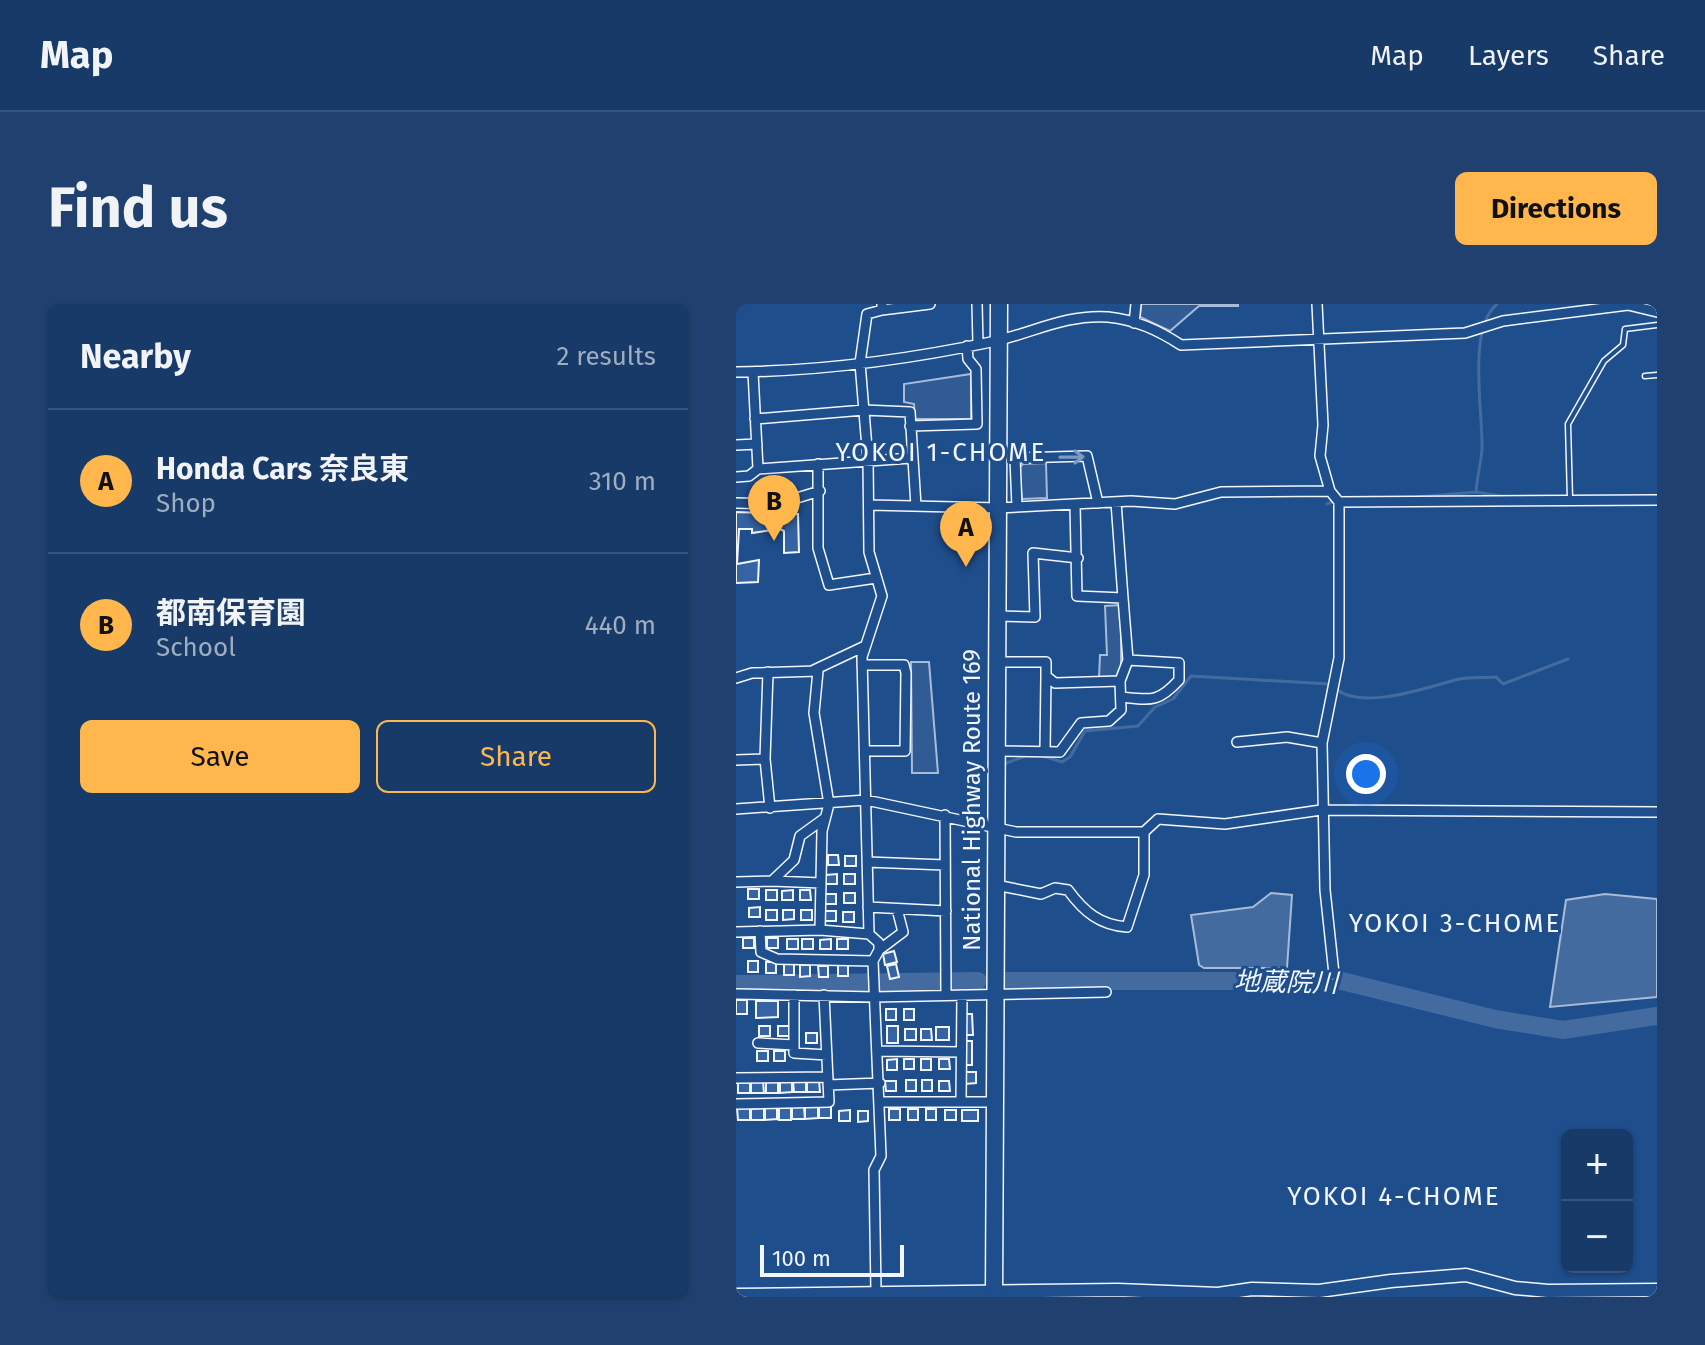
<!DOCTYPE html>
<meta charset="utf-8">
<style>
:root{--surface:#173a69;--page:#20416f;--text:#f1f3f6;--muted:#9eadc0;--line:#36547d;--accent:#ffb74d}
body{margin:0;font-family:"Fira Sans","Noto Sans JP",sans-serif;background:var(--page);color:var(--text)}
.controls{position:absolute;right:24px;bottom:24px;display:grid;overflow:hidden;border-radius:12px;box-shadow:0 2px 6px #0004}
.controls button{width:72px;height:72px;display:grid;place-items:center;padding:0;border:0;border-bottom:2px solid var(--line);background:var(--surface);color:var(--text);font:40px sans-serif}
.scale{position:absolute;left:24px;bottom:20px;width:144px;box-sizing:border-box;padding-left:8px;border:4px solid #f2f6ff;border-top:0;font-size:22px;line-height:28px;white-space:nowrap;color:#f2f6ff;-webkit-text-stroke:6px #1f4e8c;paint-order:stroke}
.you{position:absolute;left:630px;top:470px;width:28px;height:28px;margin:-20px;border:6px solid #fff;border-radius:50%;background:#1a73e8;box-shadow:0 0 0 12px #1a73e833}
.badge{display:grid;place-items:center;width:52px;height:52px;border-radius:50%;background:var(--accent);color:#111;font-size:26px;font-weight:700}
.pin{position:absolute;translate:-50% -66px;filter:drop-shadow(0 2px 4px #0008)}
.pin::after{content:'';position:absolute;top:42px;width:28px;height:24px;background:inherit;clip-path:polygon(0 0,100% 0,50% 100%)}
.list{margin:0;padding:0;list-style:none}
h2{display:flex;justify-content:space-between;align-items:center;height:104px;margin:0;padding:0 32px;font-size:34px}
h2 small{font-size:26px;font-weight:400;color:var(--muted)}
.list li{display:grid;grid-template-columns:52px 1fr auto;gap:24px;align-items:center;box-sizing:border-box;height:144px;padding:0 32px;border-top:2px solid var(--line)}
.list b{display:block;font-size:30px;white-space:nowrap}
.list p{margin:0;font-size:26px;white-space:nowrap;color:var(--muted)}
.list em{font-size:26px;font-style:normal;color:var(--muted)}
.actions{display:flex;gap:16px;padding:24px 32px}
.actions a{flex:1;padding:18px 0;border:2px solid var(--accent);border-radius:12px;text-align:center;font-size:28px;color:var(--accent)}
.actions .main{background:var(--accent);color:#111}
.map{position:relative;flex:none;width:921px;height:993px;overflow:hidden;border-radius:12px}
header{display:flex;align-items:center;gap:48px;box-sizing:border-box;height:112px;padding:0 40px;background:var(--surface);border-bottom:2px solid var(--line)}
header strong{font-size:38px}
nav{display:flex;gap:44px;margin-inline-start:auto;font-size:28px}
.intro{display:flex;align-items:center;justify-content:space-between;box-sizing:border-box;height:192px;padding:0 48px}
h1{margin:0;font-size:56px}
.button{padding:20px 36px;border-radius:12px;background:var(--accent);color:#111;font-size:28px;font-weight:700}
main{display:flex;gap:48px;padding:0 48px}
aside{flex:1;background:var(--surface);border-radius:12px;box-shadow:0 2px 6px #0004}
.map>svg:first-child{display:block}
</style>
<header>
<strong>Map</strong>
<nav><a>Map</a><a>Layers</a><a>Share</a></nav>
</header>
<div class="intro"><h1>Find us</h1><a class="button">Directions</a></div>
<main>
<aside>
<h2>Nearby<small>2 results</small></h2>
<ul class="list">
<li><span class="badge">A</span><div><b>Honda Cars 奈良東</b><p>Shop</p></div><em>310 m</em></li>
<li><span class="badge">B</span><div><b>都南保育園</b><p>School</p></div><em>440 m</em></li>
</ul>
<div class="actions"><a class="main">Save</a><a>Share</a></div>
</aside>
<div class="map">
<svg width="921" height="993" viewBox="0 0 921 993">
<rect width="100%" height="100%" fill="#1f4e8c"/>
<path fill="#305b95" stroke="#a8bbd7" stroke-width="2" d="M405 0H502V2H463L434 27 404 13Z
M235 70V115H179L178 100 168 98V80Z
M310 159 311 194 286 195 283 164 287 160Z
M385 301V365L381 372 363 374 364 351H371L369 302Z
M175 358H193L202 469H176Z"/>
<path fill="#446ba0" stroke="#a8bbd7" stroke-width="2" d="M535 589 556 591 551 664H468L463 661 455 611 517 603Z
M869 590 921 595V693L814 703 830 596Z"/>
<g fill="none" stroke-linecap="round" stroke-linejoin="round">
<path stroke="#446ba0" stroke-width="3" d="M740 188C741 173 745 159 746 145 747 107 731 25 761 0
M682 193 740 188 765 192
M606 195 638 193
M591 200 599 197
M600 385C627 407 692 383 723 375 734 373 748 374 760 373L767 380 832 355
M307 452 326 458 334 453 349 427 402 422 419 403 437 395 455 372 594 380
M268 460 292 451"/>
<path stroke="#446ba0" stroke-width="18" d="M268 677H606L759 715 827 726 921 712
M0 680 242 677"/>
</g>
<path fill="#3563a3" stroke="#f2f6ff" stroke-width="2" d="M0 208 62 210 63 248 48 249V227L44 225 16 229V225H3L1 260 23 256 22 278 0 279Z
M92 551H102L103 561H92Z
M109 552H120V562H109Z
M101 570V580H90V571Z
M108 570H119V580H108Z
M12 585H23V595H12Z
M30 586H41V596H30Z
M57 586V596H46V587Z
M64 586H74L75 596H64Z
M108 589H119V599H108Z
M89 590H100V600H89Z
M24 603V613H13V604Z
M30 606H41V616H30Z
M47 606H58V615L47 616Z
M65 606H76V616H65Z
M89 607H100V617H89Z
M107 608H118V618H107Z
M7 634H18V644H7Z
M31 634H42V644H31Z
M51 635H62V645H51Z
M66 635H77V645H66Z
M95 635V645H84V636Z
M101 635H112V645H101Z
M158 647 161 658 149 661 147 650Z
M12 657H22V668H12Z
M30 658H40V669H30Z
M48 660H58V671H48Z
M160 660 163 673 154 675 151 662Z
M64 661H74V672L64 673Z
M102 661H112V672H102Z
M82 662H92V673H83Z
M0 696H11V710H0Z
M20 697H42V713L20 714Z
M150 705H160V716H150Z
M168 705H178V716H168Z
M229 710H236L237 731H229Z
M23 722H34V732H23Z
M42 722H53V732H42Z
M151 722H162V739H151Z
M200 723H213V736H200Z
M169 725H180V736H169Z
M185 725H195L196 736H185Z
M70 729H81V739H70Z
M229 737H236V761H229Z
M21 747H32V757H21Z
M38 747H49V757H38Z
M161 755V766H151V756Z
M168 755H178V765H168Z
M185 755H195V766H185Z
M203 755H213L214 765H203Z
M229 768H240V779L229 780Z
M70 776V788H58L57 777Z
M71 776H83L84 788H71Z
M170 776H180V787H170Z
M186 776H196V787H186Z
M27 777 28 789H15V778Z
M30 777H42V789H30Z
M44 777H56V788L44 789Z
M149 777H160V787H150Z
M203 777H213L214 787H203Z
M2 778H14V789H2Z
M56 803H68L69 815H56Z
M69 803H82V814L69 815Z
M83 803H95V814H83Z
M1 804H14V816H2Z
M28 804V816H15V805Z
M29 804H41V815L29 816Z
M43 804H55V816H43Z
M153 805H164V816H153Z
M172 805H182V816H172Z
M190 805H200V816H190Z
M114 806V817H103V807Z
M209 806H220V816H209Z
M226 806H242V817H226Z
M122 807H132V817L122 818Z"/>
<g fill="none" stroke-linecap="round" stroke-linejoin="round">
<defs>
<path id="lane" d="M909 72 921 71
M834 196 832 120 868 57 887 41 889 25 921 21"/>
<path id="street" d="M241 0 242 40
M581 0 587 121 584 152 594 187 603 198V354L586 439 589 586 598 670
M146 6 194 0
M398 19 400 0
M0 68C86 67 175 55 260 37 298 28 331 10 372 13 400 16 422 26 445 41L729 29 767 17 892 1 921 8
M17 68 22 165 175 154
M19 115 128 106 174 108 180 202
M174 122 241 120 240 65 232 55 231 42
M0 141 21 140
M82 160V244L93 281 140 274
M0 173 13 172 22 165
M380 198 387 294
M603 198 921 196
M0 199 41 200 84 187
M133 201 262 204 395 197 439 200 485 188 594 187
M281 203 279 154 351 152 362 199
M261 312 299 313 297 249 342 254
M261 358H310V372L319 379 384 377
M126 361H168L170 369 169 447H129
M78 366 129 342
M32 368 29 455 34 504
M0 374 16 369 82 367 78 409 93 500 86 527 84 626
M385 393C415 396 422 399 443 376V359L392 356
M501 438 551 433 586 439
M309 446 310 372
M260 447 324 448 345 419 373 417 385 406 384 377 392 356 387 294 341 292 339 201
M0 456 29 455
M0 505 130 496 280 528H408L422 515 489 520 585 506 921 508
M209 511 210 691
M131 558 209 561
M36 577 85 579
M0 578 36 577 58 556 64 532 89 514
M260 581 305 590 319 584 332 586C348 608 364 621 391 623L408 571V528
M132 603 210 607
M24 627 25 648 41 655 137 657
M0 628 84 626 133 630
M143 646 167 628 161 605
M0 690 138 693 370 688
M58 691V749L91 751
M22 739 58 741
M143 747 225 748
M0 774 92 773
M92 781 144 779
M144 798H259
M225 798 226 691
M0 800 93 798 88 691
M140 987 138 866 145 852 137 657 143 646V639L133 630 126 353 146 292 133 248 132 156 124 59 131 10 146 6V0"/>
<path id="secondary" d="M0 991 382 986 482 990 516 985 583 987 655 977 730 971 779 984 812 987 921 986"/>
<path id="highway" d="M258 993 263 0"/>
</defs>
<use href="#lane" stroke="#f2f6ff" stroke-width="7"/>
<use href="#street" stroke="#f2f6ff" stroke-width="12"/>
<use href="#secondary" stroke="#f2f6ff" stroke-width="15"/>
<use href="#highway" stroke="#f2f6ff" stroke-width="19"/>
<use href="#lane" stroke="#1f4e8c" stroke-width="4"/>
<use href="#street" stroke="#1f4e8c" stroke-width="9"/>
<use href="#secondary" stroke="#1f4e8c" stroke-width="12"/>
<use href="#highway" stroke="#1f4e8c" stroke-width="16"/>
</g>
<defs><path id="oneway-shaft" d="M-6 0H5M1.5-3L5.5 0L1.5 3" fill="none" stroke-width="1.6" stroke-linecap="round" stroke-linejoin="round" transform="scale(2)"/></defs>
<use stroke="#7e9ac0" href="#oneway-shaft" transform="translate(336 153) rotate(-1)"/>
<g text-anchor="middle" stroke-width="6" stroke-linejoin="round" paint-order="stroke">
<g font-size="24" fill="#f2f6ff" stroke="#1f4e8c">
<text transform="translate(236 496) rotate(-90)" y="8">National Highway Route 169</text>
</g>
<g font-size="26" letter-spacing="2" fill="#f2f6ff" stroke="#1f4e8c">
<text x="205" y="157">YOKOI 1-CHOME</text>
<text x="719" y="628">YOKOI 3-CHOME</text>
<text x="658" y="901">YOKOI 4-CHOME</text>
</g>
<g font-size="26" font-style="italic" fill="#f2f6ff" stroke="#1f4e8c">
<text transform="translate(550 678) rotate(1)" y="9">地蔵院川</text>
</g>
</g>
</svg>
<div class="controls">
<button>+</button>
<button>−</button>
</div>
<div class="scale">100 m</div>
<div class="you"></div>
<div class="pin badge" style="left:230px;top:263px">A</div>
<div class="pin badge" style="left:38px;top:237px">B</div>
</div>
</main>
